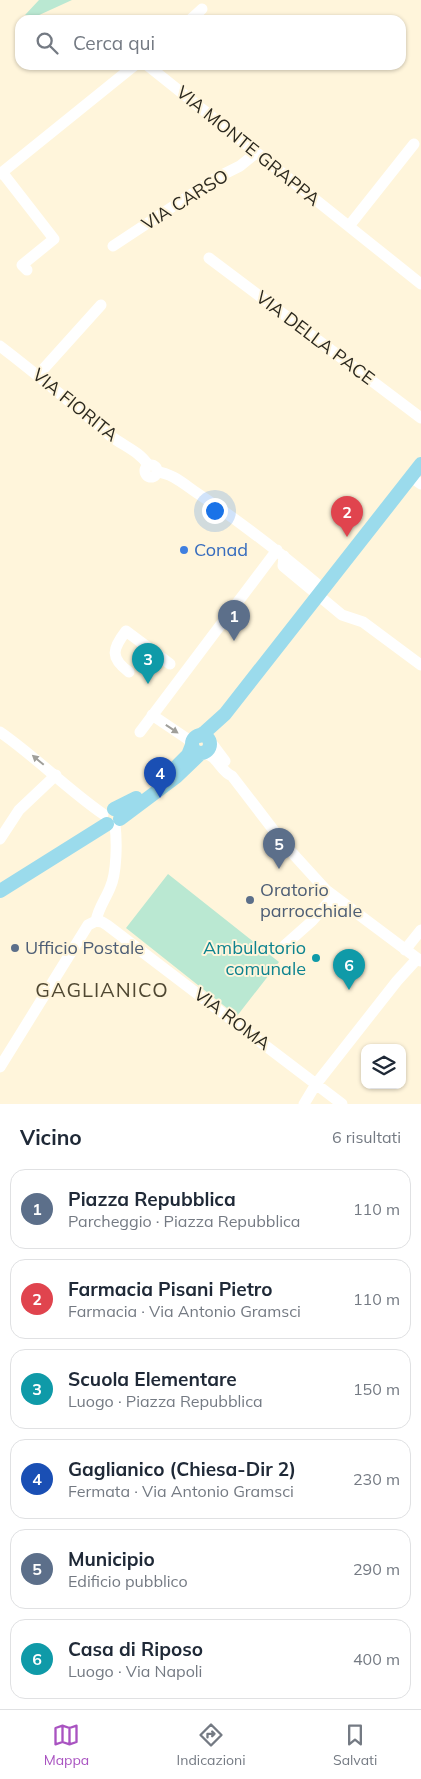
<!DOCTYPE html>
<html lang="it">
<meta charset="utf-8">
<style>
:root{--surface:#fff;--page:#f2f2f3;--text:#1f2937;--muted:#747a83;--line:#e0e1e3;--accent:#a953c1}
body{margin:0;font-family:Mulish,sans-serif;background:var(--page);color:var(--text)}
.controls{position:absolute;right:15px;bottom:15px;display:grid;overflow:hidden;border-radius:10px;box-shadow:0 1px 4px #0004}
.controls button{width:45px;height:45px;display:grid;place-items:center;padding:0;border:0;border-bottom:1px solid var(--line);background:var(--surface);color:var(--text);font:25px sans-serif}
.you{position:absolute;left:214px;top:510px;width:18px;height:18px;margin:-12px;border:4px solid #fff;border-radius:50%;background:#1a73e8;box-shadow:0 0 0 8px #1a73e833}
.badge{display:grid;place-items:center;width:32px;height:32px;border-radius:50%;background:var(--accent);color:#fff;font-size:16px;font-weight:700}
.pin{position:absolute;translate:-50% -41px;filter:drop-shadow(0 1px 2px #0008)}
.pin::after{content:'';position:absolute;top:26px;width:18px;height:15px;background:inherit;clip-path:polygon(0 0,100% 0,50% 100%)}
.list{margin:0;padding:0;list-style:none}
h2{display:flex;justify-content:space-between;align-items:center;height:65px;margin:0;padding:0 20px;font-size:21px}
h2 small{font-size:16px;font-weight:400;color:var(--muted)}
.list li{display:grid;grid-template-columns:32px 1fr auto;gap:15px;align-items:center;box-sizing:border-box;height:80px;margin:0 10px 10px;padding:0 10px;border:1px solid var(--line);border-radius:15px}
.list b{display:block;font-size:19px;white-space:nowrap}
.list p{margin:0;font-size:16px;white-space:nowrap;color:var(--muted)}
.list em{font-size:16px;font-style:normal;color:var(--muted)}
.icon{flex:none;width:28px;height:28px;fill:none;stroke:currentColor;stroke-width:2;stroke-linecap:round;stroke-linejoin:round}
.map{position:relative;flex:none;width:421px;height:1104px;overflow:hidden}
.search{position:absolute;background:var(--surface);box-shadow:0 1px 4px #0004;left:15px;right:15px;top:15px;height:55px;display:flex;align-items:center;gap:12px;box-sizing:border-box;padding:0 18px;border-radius:15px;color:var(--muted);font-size:19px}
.sheet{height:605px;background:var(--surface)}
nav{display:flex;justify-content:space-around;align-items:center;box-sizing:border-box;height:70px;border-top:1px solid var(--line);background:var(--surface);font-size:14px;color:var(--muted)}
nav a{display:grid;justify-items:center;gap:2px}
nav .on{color:var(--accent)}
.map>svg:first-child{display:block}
</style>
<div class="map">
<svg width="421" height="1104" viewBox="0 0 421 1104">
<rect width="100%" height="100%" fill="#fff5db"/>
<path fill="#bae8d2" d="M39 0H72L37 16 25 15Z
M168 874 279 962 237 1016 126 928Z"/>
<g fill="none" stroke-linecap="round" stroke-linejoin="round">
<path stroke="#fff" stroke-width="11" d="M190 20 202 9
M147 65 421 284
M2 172 54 239 22 265 27 270
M0 174 135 65
M349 226 414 144
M113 246 216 178 240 166 256 153
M209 258 421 418
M0 346C38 375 75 406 112 437 124 446 140 452 148 465
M38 375 101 305
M145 471a6 6 0 1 1 12 0a6 6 0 1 1-12 0Z
M157 472C172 473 185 485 197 493 241 522 283 555 323 589
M411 477 421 484
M284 556 283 566 342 615 363 622 421 665
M129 672C110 658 112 649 126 631L170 664
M152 715 192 742
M0 732C36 757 67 789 103 814
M140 732 277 550
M210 744 213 745 225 761
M204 753C218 756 220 771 232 776L285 845 326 890 421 961
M0 839 19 810 56 775
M96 921 102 922 107 925 342 1104
M96 921C98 909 105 900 110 888 117 873 117 841 115 825
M285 945 312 921 333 897
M405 950 421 930
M0 1067 88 925 96 921
M304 1104 316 1084 397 981 417 959"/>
<path stroke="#9bdbec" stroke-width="14" d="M192 744a9 9 0 1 1 18 0a9 9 0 1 1-18 0Z
M199 736 205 732 225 714 421 464
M178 765 188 755 192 745
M114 809 136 798
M120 819 176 777 201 753
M0 891 107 824"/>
</g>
<defs><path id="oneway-solid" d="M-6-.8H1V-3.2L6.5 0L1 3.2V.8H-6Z" transform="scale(1.25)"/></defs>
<g fill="#a09f9a">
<use href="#oneway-solid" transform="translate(172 729) rotate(34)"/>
<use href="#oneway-solid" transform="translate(38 760) rotate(-140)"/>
</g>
<circle fill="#3f7fe0" stroke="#fff5db" stroke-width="2" cx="184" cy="550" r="5"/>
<g fill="#5c6f8a" stroke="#fff5db" stroke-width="2">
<circle cx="250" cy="900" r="5"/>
<circle cx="15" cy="948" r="5"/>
</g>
<circle fill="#0f9aa8" stroke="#fff5db" stroke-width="2" cx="316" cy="958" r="5"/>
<g text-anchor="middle" stroke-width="4" stroke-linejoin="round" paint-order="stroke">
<g font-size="18" fill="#2c291f" stroke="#fff5db">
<text transform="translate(248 146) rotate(39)" y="6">VIA MONTE GRAPPA</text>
<text transform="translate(185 200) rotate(-32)" y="6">VIA CARSO</text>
<text transform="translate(315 338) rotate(37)" y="6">VIA DELLA PACE</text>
<text transform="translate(75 405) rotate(39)" y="6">VIA FIORITA</text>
<text transform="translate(232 1019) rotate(37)" y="6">VIA ROMA</text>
</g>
<g font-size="18" fill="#366cbe" stroke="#fff5db" text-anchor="start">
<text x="194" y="556">Conad</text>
</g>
<g font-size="18" fill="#4e5e75" stroke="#fff5db" text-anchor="start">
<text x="260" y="896">Oratorio<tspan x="260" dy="21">parrocchiale</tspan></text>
<text x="25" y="954">Ufficio Postale</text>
</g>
<g font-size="18" fill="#0d838f" stroke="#fff5db" text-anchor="end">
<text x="306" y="954">Ambulatorio<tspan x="306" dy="21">comunale</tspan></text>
</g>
<g font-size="20" letter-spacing="1" fill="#504832" stroke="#fff5db">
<text x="102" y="997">GAGLIANICO</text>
</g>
</g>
</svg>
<div class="controls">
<button><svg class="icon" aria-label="layers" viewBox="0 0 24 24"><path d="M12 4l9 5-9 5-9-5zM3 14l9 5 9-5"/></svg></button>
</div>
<div class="you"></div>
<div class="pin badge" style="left:234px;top:641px;background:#5c6f8a">1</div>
<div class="pin badge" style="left:347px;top:537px;background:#e0444e">2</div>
<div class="pin badge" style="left:148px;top:684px;background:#0f9aa8">3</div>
<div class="pin badge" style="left:160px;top:798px;background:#1a4fb4">4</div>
<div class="pin badge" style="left:279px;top:869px;background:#5c6f8a">5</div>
<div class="pin badge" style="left:349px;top:990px;background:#0f9aa8">6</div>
<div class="search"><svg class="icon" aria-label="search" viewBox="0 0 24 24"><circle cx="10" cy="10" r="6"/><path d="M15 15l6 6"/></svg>Cerca qui</div>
</div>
<section class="sheet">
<h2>Vicino<small>6 risultati</small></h2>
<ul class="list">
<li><span class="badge" style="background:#5c6f8a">1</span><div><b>Piazza Repubblica</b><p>Parcheggio · Piazza Repubblica</p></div><em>110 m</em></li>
<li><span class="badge" style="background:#e0444e">2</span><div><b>Farmacia Pisani Pietro</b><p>Farmacia · Via Antonio Gramsci</p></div><em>110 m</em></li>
<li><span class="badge" style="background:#0f9aa8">3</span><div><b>Scuola Elementare</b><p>Luogo · Piazza Repubblica</p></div><em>150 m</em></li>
<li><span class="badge" style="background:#1a4fb4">4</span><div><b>Gaglianico (Chiesa-Dir 2)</b><p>Fermata · Via Antonio Gramsci</p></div><em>230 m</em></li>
<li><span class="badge" style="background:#5c6f8a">5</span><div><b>Municipio</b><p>Edificio pubblico</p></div><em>290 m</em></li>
<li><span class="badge" style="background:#0f9aa8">6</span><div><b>Casa di Riposo</b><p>Luogo · Via Napoli</p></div><em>400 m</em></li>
</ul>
</section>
<nav>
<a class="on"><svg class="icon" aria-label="map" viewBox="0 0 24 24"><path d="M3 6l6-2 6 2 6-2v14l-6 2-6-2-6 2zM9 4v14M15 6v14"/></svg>Mappa</a>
<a><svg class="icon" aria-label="directions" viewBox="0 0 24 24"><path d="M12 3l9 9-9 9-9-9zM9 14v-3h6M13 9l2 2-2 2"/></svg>Indicazioni</a>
<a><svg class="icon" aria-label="saved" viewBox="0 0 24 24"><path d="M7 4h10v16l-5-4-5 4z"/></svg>Salvati</a>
</nav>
